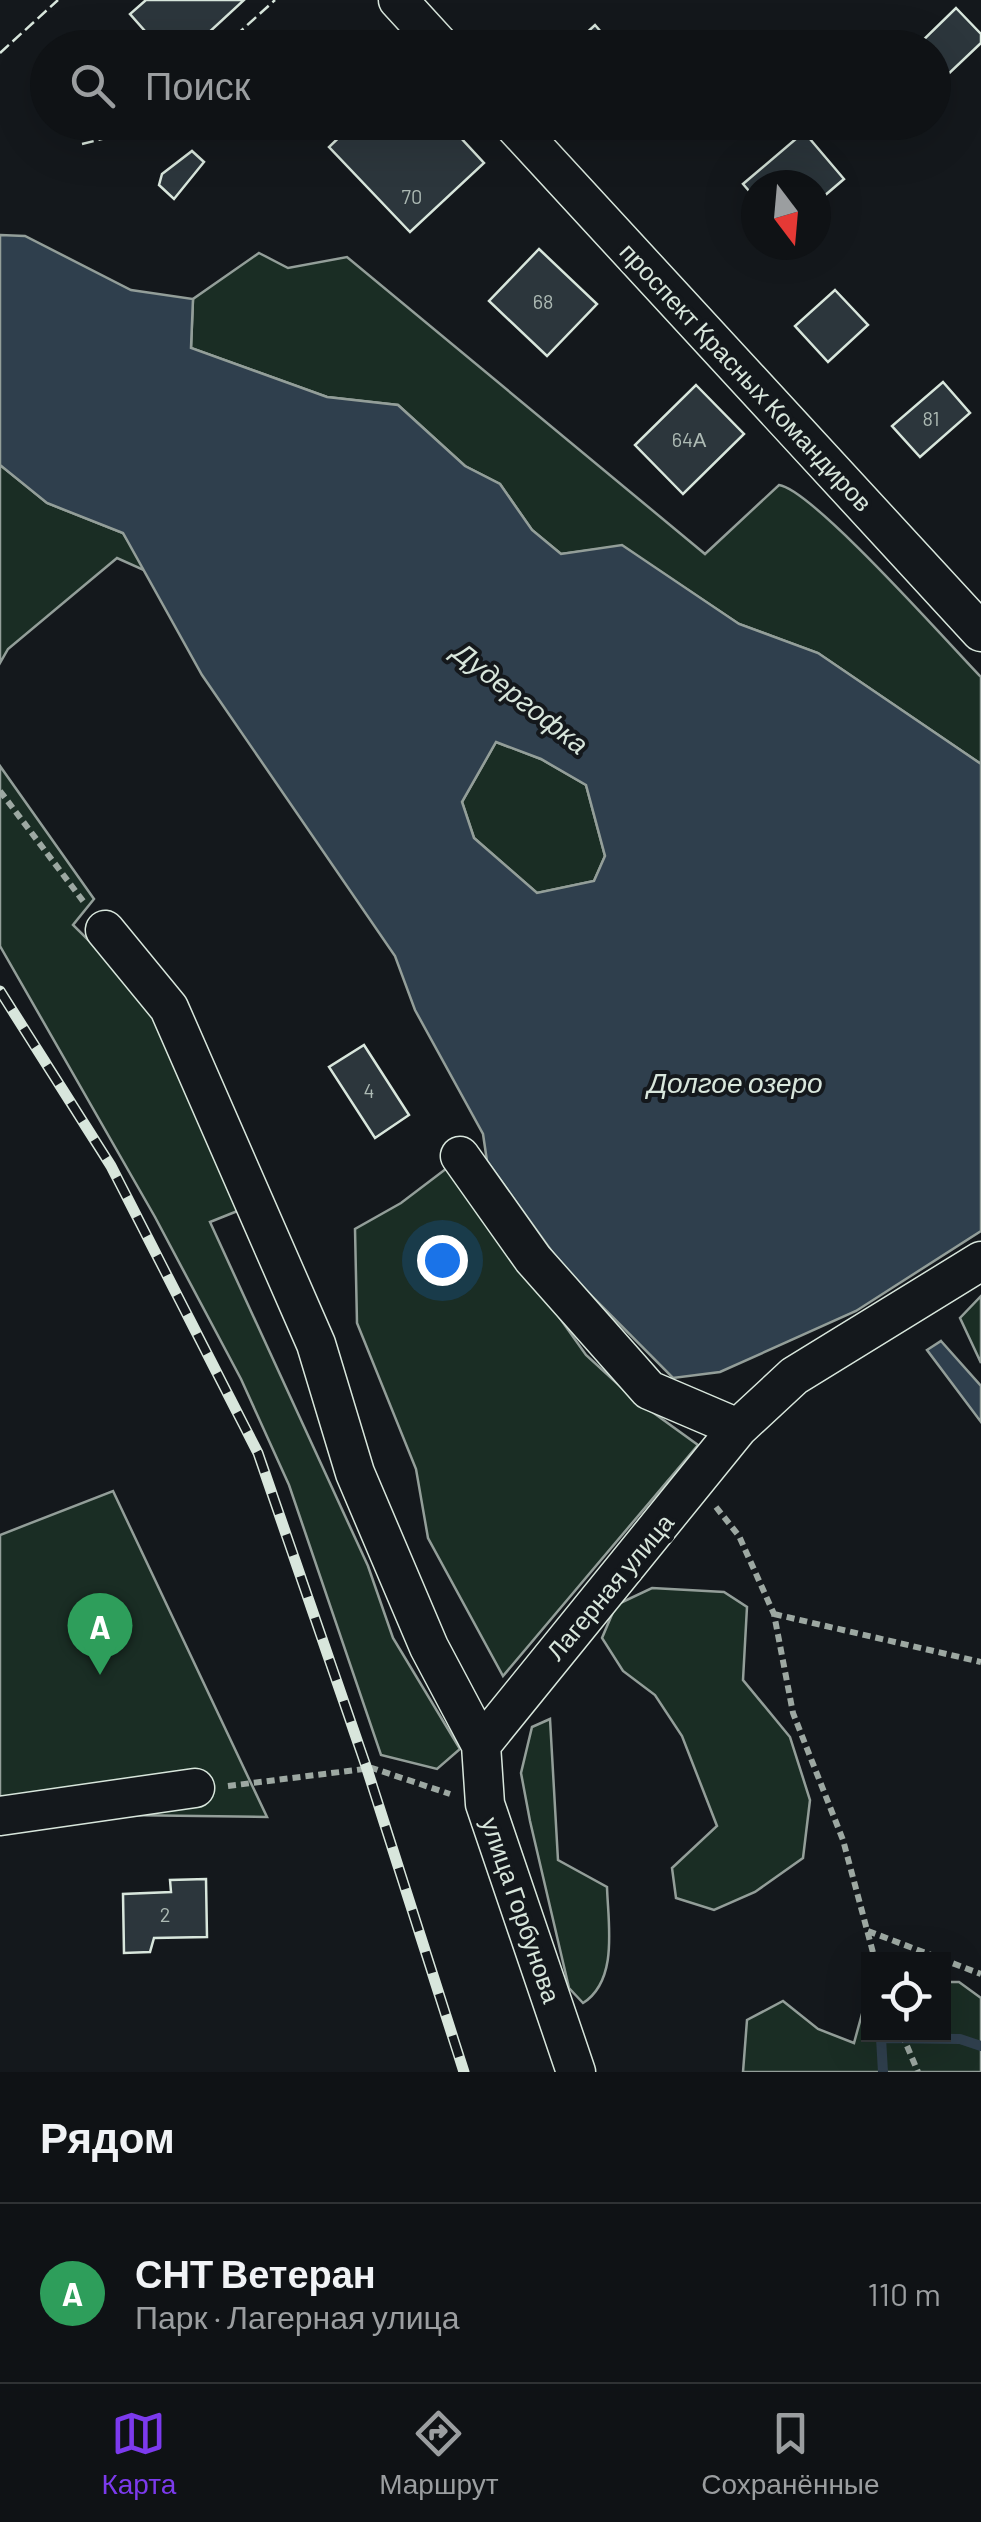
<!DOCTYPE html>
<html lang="ru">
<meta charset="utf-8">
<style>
:root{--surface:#0f1215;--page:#181b1e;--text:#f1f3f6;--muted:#9b9ea0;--line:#2f3234;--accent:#7c3aed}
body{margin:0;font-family:Barlow,sans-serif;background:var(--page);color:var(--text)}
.controls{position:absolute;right:30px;bottom:30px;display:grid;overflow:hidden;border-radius:0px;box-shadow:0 10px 40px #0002}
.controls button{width:90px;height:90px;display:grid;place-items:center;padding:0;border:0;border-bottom:2px solid var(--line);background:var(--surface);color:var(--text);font:50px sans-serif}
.compass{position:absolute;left:741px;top:170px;width:90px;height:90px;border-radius:50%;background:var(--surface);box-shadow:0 10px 40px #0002;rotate:164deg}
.you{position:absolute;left:442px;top:1260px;width:35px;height:35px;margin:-25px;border:8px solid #fff;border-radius:50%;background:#1a73e8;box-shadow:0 0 0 15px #1a73e833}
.badge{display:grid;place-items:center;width:65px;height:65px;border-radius:50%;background:var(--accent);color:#fff;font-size:32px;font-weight:700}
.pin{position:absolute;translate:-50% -82px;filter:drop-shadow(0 2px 5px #0008)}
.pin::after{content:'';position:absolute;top:52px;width:35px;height:30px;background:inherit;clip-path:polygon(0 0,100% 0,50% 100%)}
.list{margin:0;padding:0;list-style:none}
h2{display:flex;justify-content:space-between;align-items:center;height:130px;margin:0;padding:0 40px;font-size:42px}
h2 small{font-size:32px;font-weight:400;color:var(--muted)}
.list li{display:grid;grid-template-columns:65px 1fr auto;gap:30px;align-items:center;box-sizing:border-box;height:180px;padding:0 40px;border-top:2px solid var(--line)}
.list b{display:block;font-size:38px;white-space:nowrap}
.list p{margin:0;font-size:32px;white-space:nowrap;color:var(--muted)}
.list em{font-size:32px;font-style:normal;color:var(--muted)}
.icon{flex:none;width:55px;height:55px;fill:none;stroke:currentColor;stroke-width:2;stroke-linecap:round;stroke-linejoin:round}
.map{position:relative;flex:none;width:981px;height:2072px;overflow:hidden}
.search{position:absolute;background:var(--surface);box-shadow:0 10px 40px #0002;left:30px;right:30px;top:30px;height:110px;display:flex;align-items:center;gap:25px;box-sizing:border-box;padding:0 35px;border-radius:55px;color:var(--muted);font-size:38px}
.sheet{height:310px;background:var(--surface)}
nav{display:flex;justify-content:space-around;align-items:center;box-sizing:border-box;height:140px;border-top:2px solid var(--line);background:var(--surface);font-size:28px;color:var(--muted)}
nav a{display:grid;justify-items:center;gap:5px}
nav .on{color:var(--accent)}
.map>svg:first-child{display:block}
</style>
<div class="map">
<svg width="981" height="2072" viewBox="0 0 981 2072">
<rect width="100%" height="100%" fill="#14181c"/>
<path fill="#1a2d24" stroke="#939e99" stroke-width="2.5" d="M259 253 288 268 347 257 705 554 779 485C812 489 949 644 981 677V764L818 653 739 624 622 546 561 554 532 530 500 484 465 466 398 405 327 397 191 348 193 299Z
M0 465 47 503 123 533 148 572 117 558 8 649 0 663Z
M496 742 541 759 586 785 605 856 594 881 537 893 474 838 462 802Z
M0 766 94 899 73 925 159 1010 245 1208 210 1222 368 1566 393 1638 460 1749 437 1769 381 1755 289 1485 241 1379 155 1217 0 946Z
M451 1165 586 1355 633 1398 698 1445 503 1676 428 1538 416 1469 357 1323 355 1229 401 1203Z
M981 1296V1363L960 1318Z
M113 1491 267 1817 121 1815 0 1830V1535Z
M652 1588 724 1592 747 1607 743 1680 790 1737 810 1800 803 1858 755 1892 714 1910 676 1898 672 1868 717 1826 682 1736 655 1695 623 1671 602 1638 616 1605Z
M550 1719 558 1860 607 1887C608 1923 619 1980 583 2003L569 1988 530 1821 521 1773 532 1727Z
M944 1982H959L981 1998V2072H743L747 2020 783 2001 818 2029 854 2043 868 1992V2034H944Z"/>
<path fill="#2f3f4d" stroke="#939e99" stroke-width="2.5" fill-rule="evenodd" d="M0 235 25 236 131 290 193 299 191 348 327 397 398 405 465 466 500 484 532 530 561 554 622 545 739 624 818 653 981 764V1231L856 1311 720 1372 673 1378 563 1267 487 1161 483 1134 415 1010 395 956 202 675 123 533 47 503 0 465ZM496 742 541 759 586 785 605 856 594 881 537 893 474 838 462 802Z
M941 1341 981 1386V1422L927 1350Z"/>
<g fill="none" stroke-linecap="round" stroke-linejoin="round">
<path stroke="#2f3f4d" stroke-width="10" d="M883 2072 881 2038 960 2039 981 2046"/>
</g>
<path fill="#2c363c" stroke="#d8e6dc" stroke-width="2.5" d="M146 0H244L192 48H160L130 14Z
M956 8 981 34V43L941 81 934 73V48H915Z
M595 25 615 48H570Z
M355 122H446L484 163 410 232 329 147Z
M804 132 844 179 816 203V185H756V199L743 184Z
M192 151 204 162 174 199 159 185 162 174Z
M539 249 597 304 547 356 489 301Z
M835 290 868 325 828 362 795 326Z
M943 382 970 413 920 457 892 426Z
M696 385 744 434 683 494 635 445Z
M364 1045 409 1115 375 1138 329 1067Z
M206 1879 207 1937 154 1938 150 1952 124 1953 123 1894 171 1892 170 1880Z"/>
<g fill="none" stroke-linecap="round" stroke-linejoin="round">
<defs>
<path id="minor" d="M398 0 442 48
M511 122 981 632
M105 930 169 1008 316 1344 355 1473 429 1647 481 1745 485 1804 576 2072
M460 1156 533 1259 649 1390 738 1428 794 1376 981 1261
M481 1745 738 1428
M0 1816 195 1788"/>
</defs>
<use href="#minor" stroke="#d8e6dc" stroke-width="41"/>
<path stroke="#9da8a2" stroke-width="6" stroke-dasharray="8 5" stroke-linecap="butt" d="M0 791 86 905
M716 1507 739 1536 774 1614 793 1713 843 1840 875 1960
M774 1614 981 1662
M228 1786 372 1768 450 1794
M868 1931 981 1974
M902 2034 918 2072"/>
<use href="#minor" stroke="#14181c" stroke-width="38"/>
<defs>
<path id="rail" d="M0 991 111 1166 258 1453 367 1769 464 2072"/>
</defs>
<use href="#rail" stroke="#d8e6dc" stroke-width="11"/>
<use href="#rail" stroke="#14181c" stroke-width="8" stroke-dasharray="22" stroke-linecap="butt"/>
<path stroke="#d8e6dc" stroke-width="2.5" stroke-dasharray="12 5" stroke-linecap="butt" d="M222 48 275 0
M0 53 58 0
M82 144 130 132 140 122"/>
</g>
<g text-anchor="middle" stroke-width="8" stroke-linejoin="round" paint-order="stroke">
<g font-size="20" fill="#adbab4">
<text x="412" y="204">70</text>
<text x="543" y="309">68</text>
<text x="931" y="426">81</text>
<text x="689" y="447">64А</text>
<text x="369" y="1098">4</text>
<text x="165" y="1922">2</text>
</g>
<g font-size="25" fill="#d8e6dc" stroke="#14181c">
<text transform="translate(746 377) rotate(47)" y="9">проспект Красных Командиров</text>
<text transform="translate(610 1587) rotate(-50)" y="9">Лагерная улица</text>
<text transform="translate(521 1910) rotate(71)" y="9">улица Горбунова</text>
</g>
<g font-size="28" font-style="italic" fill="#d8e6dc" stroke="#14181c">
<text transform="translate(521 698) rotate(38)" y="10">Дудергофка</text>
<text x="735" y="1093">Долгое озеро</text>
</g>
</g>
</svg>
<div class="controls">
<button><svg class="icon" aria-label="locate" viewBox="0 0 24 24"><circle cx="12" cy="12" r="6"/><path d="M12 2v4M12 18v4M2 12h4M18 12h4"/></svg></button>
</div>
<svg class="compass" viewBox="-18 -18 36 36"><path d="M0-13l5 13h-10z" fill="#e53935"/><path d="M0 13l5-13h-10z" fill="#9b9ea0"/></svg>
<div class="you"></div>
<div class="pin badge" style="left:100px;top:1675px;background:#2e9e5b">A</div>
<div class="search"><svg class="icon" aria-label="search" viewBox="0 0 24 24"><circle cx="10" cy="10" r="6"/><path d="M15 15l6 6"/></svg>Поиск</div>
</div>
<section class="sheet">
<h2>Рядом<small></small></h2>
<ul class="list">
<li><span class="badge" style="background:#2e9e5b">A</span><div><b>СНТ Ветеран</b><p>Парк · Лагерная улица</p></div><em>110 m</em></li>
</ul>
</section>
<nav>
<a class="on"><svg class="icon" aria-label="map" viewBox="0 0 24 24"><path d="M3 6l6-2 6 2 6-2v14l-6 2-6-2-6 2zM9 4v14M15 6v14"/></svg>Карта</a>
<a><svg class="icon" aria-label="directions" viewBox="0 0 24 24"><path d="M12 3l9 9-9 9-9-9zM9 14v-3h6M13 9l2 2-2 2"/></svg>Маршрут</a>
<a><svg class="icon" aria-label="saved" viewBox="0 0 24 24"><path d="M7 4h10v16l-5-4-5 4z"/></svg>Сохранённые</a>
</nav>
